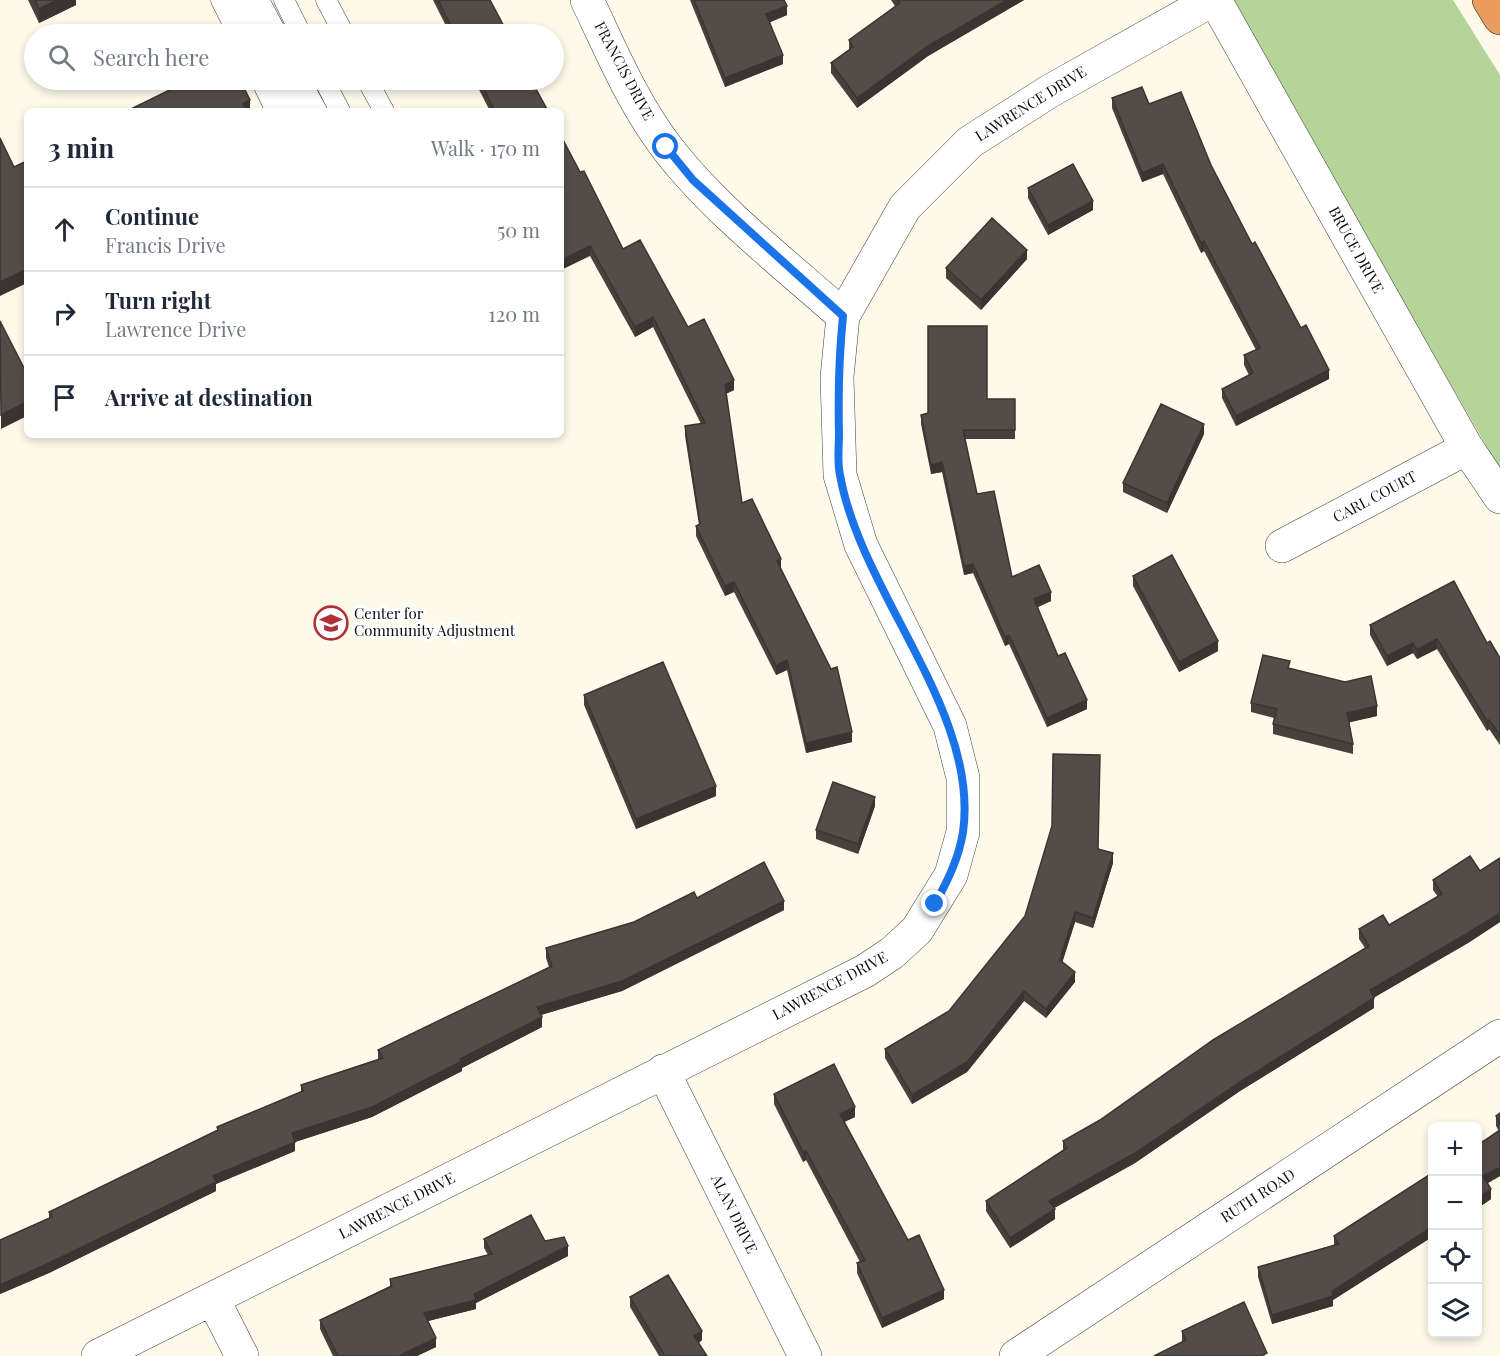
<!DOCTYPE html>
<meta charset="utf-8">
<style>
:root{--surface:#fff;--page:#f2f2f3;--text:#1f2937;--muted:#747a83;--line:#e0e1e3}
body{margin:0;font-family:"Playfair Display",serif;background:var(--page);color:var(--text)}
.controls{position:absolute;right:18px;bottom:18px;display:grid;overflow:hidden;border-radius:9px;box-shadow:0 3px 9px #0003}
.controls button{width:54px;height:54px;display:grid;place-items:center;padding:0;border:0;border-bottom:2px solid var(--line);background:var(--surface);color:var(--text);font:30px sans-serif}
.stop{position:absolute;width:18px;height:18px;margin:-14px;border:4px solid #1a73e8;border-radius:50%;background:#fff}
.stop.end{background:#1a73e8;border-color:#fff;box-shadow:0 2px 6px #0008}
.list{margin:0;padding:0;list-style:none}
h2{display:flex;justify-content:space-between;align-items:center;height:78px;margin:0;padding:0 24px;font-size:26px}
h2 small{font-size:20px;font-weight:400;color:var(--muted)}
.list li{display:grid;grid-template-columns:39px 1fr auto;gap:18px;align-items:center;box-sizing:border-box;height:84px;padding:0 24px;border-top:2px solid var(--line)}
.list b{display:block;font-size:22px;white-space:nowrap}
.list p{margin:0;font-size:20px;white-space:nowrap;color:var(--muted)}
.list em{font-size:20px;font-style:normal;color:var(--muted)}
.icon{flex:none;width:33px;height:33px;fill:none;stroke:currentColor;stroke-width:2;stroke-linecap:round;stroke-linejoin:round}
.map{position:relative;flex:none;width:1500px;height:1356px;overflow:hidden}
.search{position:absolute;background:var(--surface);box-shadow:0 3px 9px #0003;left:24px;top:24px;width:540px;height:66px;display:flex;align-items:center;gap:15px;box-sizing:border-box;padding:0 21px;border-radius:33px;color:var(--muted);font-size:22px}
.panel{position:absolute;background:var(--surface);box-shadow:0 3px 9px #0003;left:24px;top:108px;width:540px;height:330px;border-radius:9px}
.map>svg:first-child{display:block}
</style>
<div class="map">
<svg width="1500" height="1356" viewBox="0 0 1500 1356">
<rect width="100%" height="100%" fill="#fefaea"/>
<path fill="#b4d498" d="M1230 0H1453L1500 75V470Z"/>
<g fill="none" stroke-linecap="round" stroke-linejoin="round">
<defs>
<path id="service" d="M221 0 238 34
M242 0 260 34
M259 0 277 34
M284 0 301 34
M326 0 344 34
M261 80 276 111
M282 80 298 111
M300 80 317 111
M324 80 340 111
M367 80 384 111"/>
<path id="minor" d="M587 0C611 50 633 104 668 149 714 209 786 265 843 316
M1215 0 1467 448 1500 497
M1282 546 1467 448
M663 1071 805 1356
M213 1299 242 1356
M98 1356 865 971 892 953 917 930 951 875 963 832V778L950 726 861 545 840 475 837 377 843 316 905 207 970 142 1050 91 1212 0
M1016 1356 1500 1036"/>
<path id="motorway" d="M1489 0 1500 18"/>
</defs>
<use href="#service" stroke="#3e3e3e" stroke-width="21"/>
<use href="#minor" stroke="#3e3e3e" stroke-width="34"/>
<use href="#motorway" stroke="#1c1c1c" stroke-width="34"/>
<use href="#service" stroke="#fff" stroke-width="20"/>
<use href="#minor" stroke="#fff" stroke-width="33"/>
<use href="#motorway" stroke="#ea9c5c" stroke-width="33"/>
</g>
<path fill="#47413e" d="M28 0H76V5L39 23Z
M433 0H490L508 34H450Z
M690 0H784L787 15 770 22 783 64 725 87Z
M891 0H1024L928 56 857 108 831 73V63L849 50V40L895 6Z
M474 80H531L548 111H490Z
M1112 98 1149 104 1211 165 1252 244 1329 379 1236 426 1222 398V389L1249 375 1244 365V355L1256 350 1204 251 1201 253 1163 174 1142 182 1112 108Z
M580 172 623 249 688 327 734 390 726 394 742 503 781 569 852 742 806 753 787 670 776 675 734 592 725 596 696 536V526L699 525 685 436V426L701 424 653 327 635 337 590 256Z
M1028 188 1093 210 1048 235 1028 198Z
M1027 259 981 310 946 278V268Z
M987 399H1015V439H965L977 494 1012 577 1051 601 1037 607 1058 656 1087 709 1047 727 1009 644 1005 646 973 573 964 575 942 472 931 474 921 424V415Z
M1204 434 1167 513 1123 492V483Z
M1133 576 1218 651 1179 672 1133 586Z
M1370 625 1487 643 1500 658V745L1489 729 1487 731 1437 649 1417 659 1413 653 1387 666 1370 635Z
M1290 668 1377 716 1349 722 1353 744V754L1273 734V724L1274 718 1251 712V703Z
M584 695 716 796 636 829 584 705Z
M875 806 858 854 816 839V830Z
M1098 849 1113 863 1093 928 1075 922 1062 962 1075 982 1046 1018 1024 1001 967 1072 912 1104 885 1058V1049L949 1011Z
M1500 858V922L1468 943 1374 997V1008L1240 1091 1135 1163 1054 1208 1055 1219 1010 1248 986 1211V1201L1063 1150V1141L1100 1120 1365 948 1359 939V929L1389 925 1438 897 1433 890V880L1480 871Z
M697 898 784 910 622 991 541 1015 542 1027 462 1068V1071L372 1117 295 1142V1151L216 1184V1191L49 1273 0 1294V1240L49 1218V1212L217 1131V1127L301 1092V1085L378 1059V1050L549 967 546 958V948L634 922Z
M774 1094 855 1117 844 1122 908 1240 944 1299 882 1328 857 1273V1263L860 1262 806 1160 803 1162 774 1104Z
M1500 1113V1176L1487 1183 1491 1199 1478 1208V1145L1499 1131 1496 1126V1116Z
M1432 1173V1237L1333 1300V1306L1272 1324 1258 1277V1267L1334 1245V1236Z
M484 1239 545 1241 568 1256 476 1303V1309L428 1321 436 1347 417 1356H333L320 1329V1320L390 1286V1279L488 1255 484 1248Z
M630 1297 702 1340 699 1343 707 1356H659L630 1307Z
M1182 1331 1267 1356 1182 1342Z"/>
<path fill="#3a3532" d="M57 0H76V5L39 23V9Z
M1007 0H1024L928 56 857 108V98L928 46Z
M787 6V15L766 24V14Z
M783 55V64L725 87V78Z
M250 100V111H243V104Z
M1163 164V174L1142 182V173Z
M1093 201V210L1048 235V225Z
M1204 241V251L1201 253V243Z
M590 246V256L561 270V260Z
M1027 250V259L981 310V300Z
M27 269V283L0 296V282Z
M653 317V327L635 337V327Z
M1329 370V379L1236 426V416Z
M734 380V390L725 394V385Z
M27 402V416L1 429V415Z
M1204 424V434L1167 513V503Z
M942 462V472L931 474V465Z
M781 559V569L777 571V561Z
M973 564V573L964 575V566Z
M734 582V592L725 596V586Z
M1051 592V601L1034 609V599Z
M1009 635V644L1005 646V637Z
M1437 639V649L1417 659V650Z
M1218 641V651L1179 672V662Z
M1413 643V653L1387 666V656Z
M787 660V670L776 675V666Z
M1087 700V709L1047 727V718Z
M1377 706V716L1347 723V713Z
M1489 720V729L1487 731V721Z
M852 732V742L806 753V743Z
M716 786V796L636 829V819Z
M875 797V806L858 854V844Z
M1113 853V863L1093 928V918Z
M784 901V910L622 991 537 1016V1007Z
M1075 912V922L1060 970V960Z
M1500 913V922L1468 943 1370 1000V990Z
M1075 972V982L1046 1018V1009Z
M1024 991V1001L967 1072 912 1104V1095Z
M1374 998V1008L1240 1091 1135 1163 1049 1211V1201Z
M542 1017V1027L462 1068V1071L372 1117 295 1142V1151L216 1184V1191L49 1273 0 1294V1285L213 1176 292 1133 460 1059Z
M855 1107V1117L840 1124V1114Z
M806 1151V1160L803 1162V1152Z
M1500 1167V1176L1483 1186V1176Z
M1491 1189V1199L1478 1208V1198Z
M1055 1209V1219L1010 1248V1238Z
M1432 1227V1237L1333 1300V1306L1272 1324V1315L1332 1291Z
M568 1246V1256L476 1303V1309L424 1322V1313L474 1294Z
M944 1290V1299L882 1328V1318Z
M702 1331V1340L694 1345V1336Z
M436 1338V1347L417 1356H399Z"/>
<path fill="#534c48" stroke="#3a3532" stroke-width="1.5" d="M35 0H57L39 9Z
M438 0H490L508 34H455Z
M694 0H784L787 6 766 14 783 55 725 78Z
M897 0H1007L928 46 857 98 831 63 853 47 849 40 900 3Z
M190 80H240L250 100 243 104 247 111H127Z
M479 80H531L548 111H495Z
M1142 87 1149 104 1181 92 1211 165 1252 244 1255 242 1301 328 1306 325 1329 370 1236 416 1222 389 1253 373 1244 355 1260 348 1204 241 1201 243 1163 164 1142 173 1112 98Z
M561 136 580 172 584 171 623 249 640 240 688 327 704 319 734 380 725 385 742 503 752 499 781 559 777 561 831 669 837 667 852 732 806 743 787 660 776 666 734 582 725 586 696 526 700 524 685 426 705 423 653 317 635 327 590 246 561 260Z
M0 138 14 167 27 161V269L0 282Z
M1073 164 1093 201 1048 225 1028 188Z
M992 218 1027 250 981 300 946 268Z
M0 321 27 374V402L1 415Z
M928 326H987V399H1015V430H963L977 494 994 491 1012 577 1039 565 1051 592 1034 599 1058 656 1065 653 1087 700 1047 718 1009 635 1005 637 973 564 964 566 942 462 931 465 921 415 928 413Z
M1161 404 1204 424 1167 503 1123 483Z
M1172 555 1218 641 1179 662 1133 576Z
M1454 581 1487 643 1490 641 1500 658V735L1489 720 1487 721 1437 639 1417 650 1413 643 1387 656 1370 625Z
M1263 655 1290 661 1288 668 1345 682 1371 676 1377 706 1347 713 1353 744 1273 724 1277 709 1251 703Z
M663 662 716 786 636 819 584 695Z
M1053 754 1100 755 1098 849 1113 853 1093 918 1075 912 1060 960 1075 972 1046 1009 1024 991 967 1062 912 1095 885 1049 949 1011 1025 916 1052 826Z
M833 782 875 797 858 844 816 830Z
M1470 856 1480 871 1500 858V913L1468 933 1370 990 1374 998 1240 1082 1135 1153 1049 1201 1055 1209 1010 1238 986 1201 1067 1148 1063 1141 1100 1120 1213 1040 1369 946 1359 929 1383 915 1389 925 1442 894 1433 880Z
M764 862 784 901 622 981 537 1007 542 1017 460 1059 462 1061 372 1107 292 1133 295 1142 213 1176 216 1182 49 1263 0 1285V1240L52 1217 49 1212 218 1130 217 1127 303 1091 301 1085 383 1058 378 1050 552 966 546 948 634 922 694 892 697 898Z
M834 1064 855 1107 840 1114 908 1240 919 1235 944 1290 882 1318 857 1263 865 1260 806 1151 803 1152 774 1094Z
M1500 1113V1124L1496 1116Z
M1500 1130V1167L1483 1176 1491 1189 1478 1198V1145Z
M1432 1173V1227L1332 1291 1333 1296 1272 1315 1258 1267 1339 1244 1334 1236Z
M531 1215 545 1241 564 1237 568 1246 474 1294 476 1300 424 1313 436 1338 399 1356H338L320 1320 392 1286 390 1279 492 1254 484 1239Z
M668 1275 702 1331 694 1336 707 1356H665L630 1297Z
M1244 1302 1267 1353 1260 1356H1154L1186 1340 1182 1331Z"/>
<g fill="none" stroke-linecap="round" stroke-linejoin="round">
<path stroke="#1a73e8" stroke-width="8" d="M666 147 693 180 843 316C839 356 838 394 839 434 839 447 837 462 840 475 861 594 980 712 963 832 959 858 947 882 935 904"/>
</g>
<defs>
<symbol id="school-ring" viewBox="-11 -11 22 22"><circle r="9.5" fill="#fff" stroke="#b02e35" stroke-width="1.5"/><path d="M0-5L7-2L0 1L-7-2ZM-4 1L0 2.5L4 1V4Q0 6-4 4Z" fill="#b02e35"/></symbol>
</defs>
<g fill-rule="evenodd">
<use href="#school-ring" x="312" y="604" width="38" height="38"/>
</g>
<g text-anchor="middle" stroke-width="6" stroke-linejoin="round" paint-order="stroke">
<g font-size="15" fill="#0b0b0b" stroke="#fff">
<text transform="translate(624 71) rotate(62)" y="5">FRANCIS DRIVE</text>
<text transform="translate(1031 104) rotate(-32)" y="5">LAWRENCE DRIVE</text>
<text transform="translate(1356 250) rotate(61)" y="5">BRUCE DRIVE</text>
<text transform="translate(1375 497) rotate(-28)" y="5">CARL COURT</text>
<text transform="translate(830 986) rotate(-28)" y="5">LAWRENCE DRIVE</text>
<text transform="translate(1258 1196) rotate(-33)" y="5">RUTH ROAD</text>
<text transform="translate(397 1206) rotate(-27)" y="5">LAWRENCE DRIVE</text>
<text transform="translate(734 1214) rotate(64)" y="5">ALAN DRIVE</text>
</g>
<g font-size="15" fill="#0b0b0b" stroke="#fff" text-anchor="start">
<text x="354" y="619">Center for<tspan x="354" dy="17">Community Adjustment</tspan></text>
</g>
</g>
</svg>
<div class="controls">
<button>+</button>
<button>−</button>
<button><svg class="icon" aria-label="locate" viewBox="0 0 24 24"><circle cx="12" cy="12" r="6"/><path d="M12 2v4M12 18v4M2 12h4M18 12h4"/></svg></button>
<button><svg class="icon" aria-label="layers" viewBox="0 0 24 24"><path d="M12 4l9 5-9 5-9-5zM3 14l9 5 9-5"/></svg></button>
</div>
<div class="stop" style="left:666px;top:147px"></div>
<div class="stop end" style="left:935px;top:904px"></div>
<div class="search"><svg class="icon" aria-label="search" viewBox="0 0 24 24"><circle cx="10" cy="10" r="6"/><path d="M15 15l6 6"/></svg>Search here</div>
<section class="panel">
<h2>3 min<small>Walk · 170 m</small></h2>
<ul class="list">
<li><svg class="icon" aria-label="ahead" viewBox="0 0 24 24"><path d="M12 20V5M6 11l6-6 6 6"/></svg><div><b>Continue</b><p>Francis Drive</p></div><em>50 m</em></li>
<li><svg class="icon" aria-label="right" viewBox="0 0 24 24"><path d="M7 20v-9h11M14 6l5 5-5 5"/></svg><div><b>Turn right</b><p>Lawrence Drive</p></div><em>120 m</em></li>
<li><svg class="icon" aria-label="arrive" viewBox="0 0 24 24"><path d="M6 21V4h12l-3 4 3 4H6"/></svg><div><b>Arrive at destination</b></div></li>
</ul>
</section>
</div>
